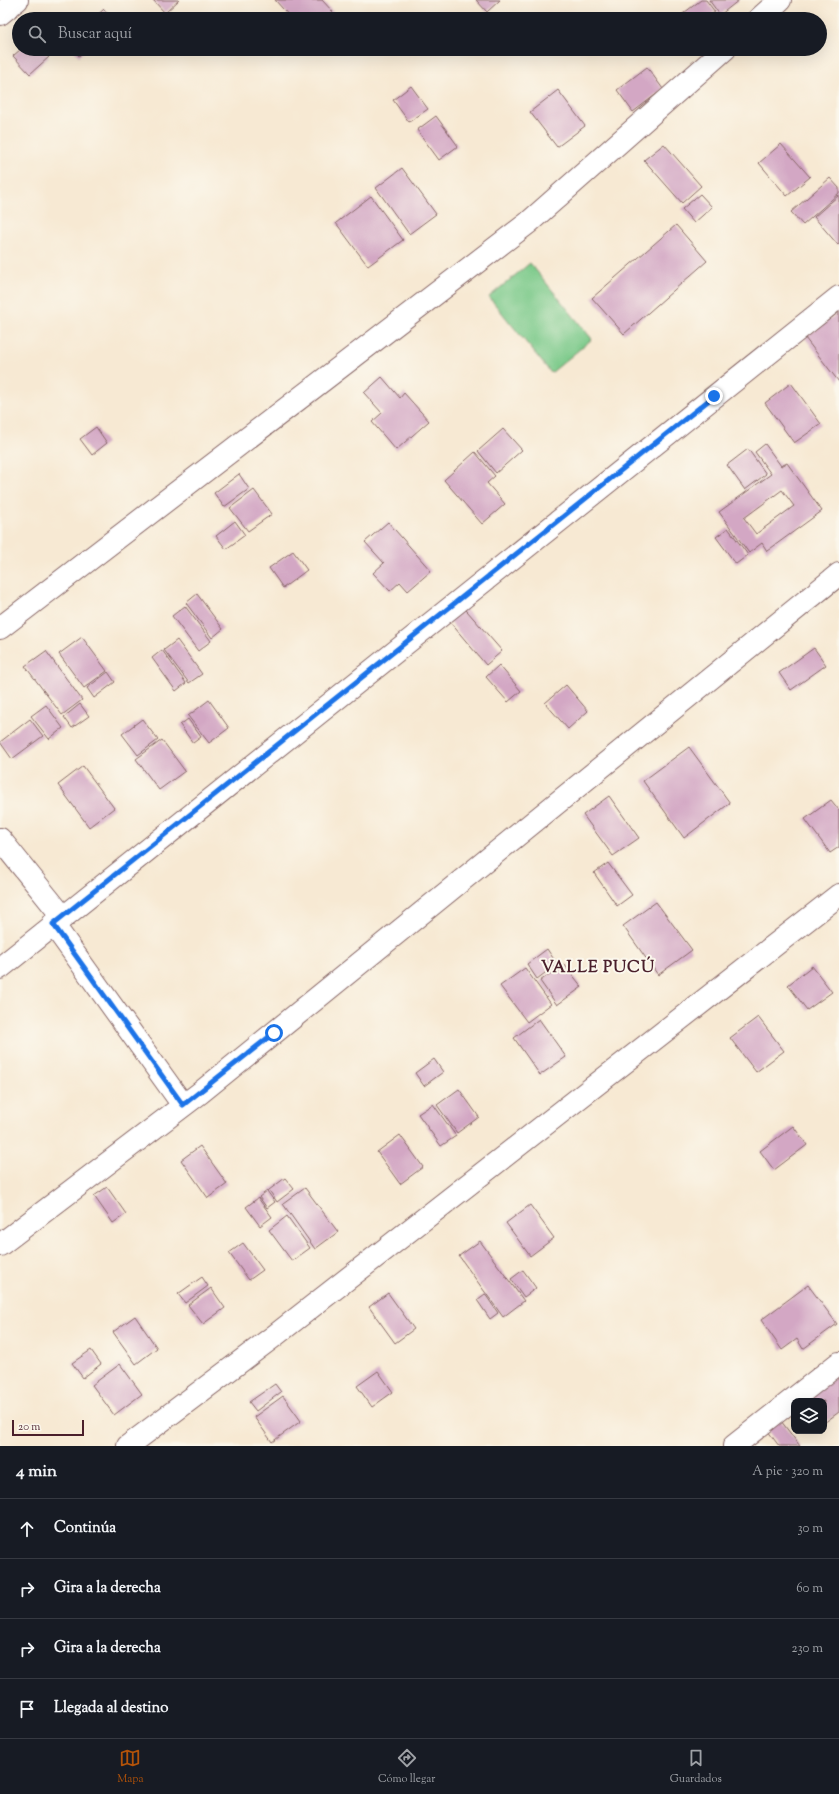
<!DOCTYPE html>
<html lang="es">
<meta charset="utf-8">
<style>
:root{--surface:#171b24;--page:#242831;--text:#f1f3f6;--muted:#9ea1a6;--line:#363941;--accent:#b45309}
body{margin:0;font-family:"Sorts Mill Goudy",serif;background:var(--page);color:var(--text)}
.controls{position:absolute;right:12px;bottom:12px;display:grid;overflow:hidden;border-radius:8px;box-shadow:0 4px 16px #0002}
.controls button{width:36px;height:36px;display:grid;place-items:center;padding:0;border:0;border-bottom:1px solid var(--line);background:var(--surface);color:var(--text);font:20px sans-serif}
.scale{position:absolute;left:12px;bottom:10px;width:72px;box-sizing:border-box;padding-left:4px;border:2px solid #4a1f2b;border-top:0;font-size:11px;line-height:14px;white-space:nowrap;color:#4a1f2b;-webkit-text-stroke:3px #fbf7ec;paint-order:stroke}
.stop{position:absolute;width:12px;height:12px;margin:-9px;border:3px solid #1a73e8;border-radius:50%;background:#fff}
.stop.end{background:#1a73e8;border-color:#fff;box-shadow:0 1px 4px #0008}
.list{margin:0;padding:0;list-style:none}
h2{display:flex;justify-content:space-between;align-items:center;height:52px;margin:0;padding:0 16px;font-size:17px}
h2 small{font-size:13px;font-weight:400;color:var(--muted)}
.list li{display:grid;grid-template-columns:26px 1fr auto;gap:12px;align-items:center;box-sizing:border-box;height:60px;padding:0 16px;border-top:1px solid var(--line)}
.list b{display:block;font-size:15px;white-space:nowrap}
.list em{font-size:13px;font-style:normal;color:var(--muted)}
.icon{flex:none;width:22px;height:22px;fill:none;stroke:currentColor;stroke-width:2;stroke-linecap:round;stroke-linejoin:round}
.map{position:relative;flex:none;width:839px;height:1446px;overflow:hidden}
.search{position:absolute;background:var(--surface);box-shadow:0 4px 16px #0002;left:12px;right:12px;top:12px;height:44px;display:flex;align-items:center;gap:10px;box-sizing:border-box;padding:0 14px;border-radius:22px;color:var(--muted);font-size:15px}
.sheet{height:292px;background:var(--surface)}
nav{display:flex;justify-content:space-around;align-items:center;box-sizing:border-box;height:56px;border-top:1px solid var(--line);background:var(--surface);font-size:11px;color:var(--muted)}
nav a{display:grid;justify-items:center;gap:2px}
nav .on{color:var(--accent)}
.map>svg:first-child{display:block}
</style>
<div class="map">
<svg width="839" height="1446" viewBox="0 0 839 1446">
<rect width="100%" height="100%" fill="#fbf7ec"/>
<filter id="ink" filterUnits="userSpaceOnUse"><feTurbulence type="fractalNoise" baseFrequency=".025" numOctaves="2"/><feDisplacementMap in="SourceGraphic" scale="8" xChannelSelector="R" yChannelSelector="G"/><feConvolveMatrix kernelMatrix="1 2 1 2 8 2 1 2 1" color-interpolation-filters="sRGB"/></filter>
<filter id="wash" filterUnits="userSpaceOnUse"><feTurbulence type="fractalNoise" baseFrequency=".012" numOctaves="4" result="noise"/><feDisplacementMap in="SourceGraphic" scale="16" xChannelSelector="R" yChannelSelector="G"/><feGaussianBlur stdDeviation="0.9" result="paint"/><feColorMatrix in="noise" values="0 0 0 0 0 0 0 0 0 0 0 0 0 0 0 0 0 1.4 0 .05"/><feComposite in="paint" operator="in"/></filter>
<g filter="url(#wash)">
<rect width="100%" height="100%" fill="#f7e9d3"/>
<path fill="#7ac989" stroke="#62745a" d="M530 263 592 339 551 373 489 297Z"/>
<g id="blocks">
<path fill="#d3a7c4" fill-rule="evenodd" d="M153 0H179L165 13Z
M275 0H322L333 12 326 19H292Z
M476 0H500L487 12Z
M701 0H706L715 12 705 19H676Z
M709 0H739L720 15Z
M104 9 112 19H93Z
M21 49H42L49 57 30 74 13 56Z
M73 49H87L79 56Z
M647 67 663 89 633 112 617 90Z
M411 86 428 109 409 122 393 100Z
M558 90 585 126 557 147 530 112Z
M436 116 458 146 439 160 417 130Z
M664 144 701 186 682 203 644 160Z
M781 144 810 177 787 196 759 163Z
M402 168 436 214 409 234 376 188Z
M830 178 839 188V193L803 225 791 212Z
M700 194 712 207 694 223 682 209Z
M839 195V244L838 245 814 217Z
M371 196 403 240 368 266 336 223Z
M676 225 707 261 624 334 592 298Z
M839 312V382L805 338Z
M382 377 400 398 404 393 429 421 396 450 372 422 382 413 364 393Z
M791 383 821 424 794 443 765 403Z
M96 427 107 443 92 455 80 439Z
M503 429 522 450 496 473 478 451Z
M765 444 781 466 787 463 822 511 767 551 762 543 749 553 719 512 771 474 755 452ZM782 490 794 506 756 534 744 518Z
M748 449 766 474 745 490 727 465Z
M475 452 495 476 487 483 505 504 482 524 444 480Z
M239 474 249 489 224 507 214 493Z
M254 490 272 514 248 531 230 508Z
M235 521 245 535 226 549 216 536Z
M388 522 431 571 408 591 400 582 390 591 373 573 384 563 365 542Z
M728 528 748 555 736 564 716 537Z
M293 551 307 570 283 588 269 568Z
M197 594 223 629 212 638 186 603Z
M460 603 502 651 486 665 445 616Z
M185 606 211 641 198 651 172 616Z
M82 637 107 671 84 688 59 654Z
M177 640 202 674 189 683 164 650Z
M814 648 826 665 791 690 779 673Z
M162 650 186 683 176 691 152 658Z
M46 651 82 700 62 715 25 666Z
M499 665 521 691 508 702 486 677Z
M108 672 115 682 94 698 87 688Z
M566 685 588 711 568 729 545 703Z
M209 700 229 728 209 743 188 716Z
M80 704 89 716 72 728 64 717Z
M46 705 63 728 49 739 31 716Z
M30 719 43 736 12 759 0 742Z
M142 719 158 740 138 755 122 734Z
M188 719 201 737 193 743 180 725Z
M162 740 185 771 159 790 136 759Z
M689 747 730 803 684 838 643 781Z
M83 766 114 808 89 827 58 785Z
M609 796 639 838 613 856 583 815Z
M831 800 839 810V847L830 853 805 819Z
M608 863 632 895 617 906 594 873Z
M656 902 692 950 658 975 623 926Z
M547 949 557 964 537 979 527 964Z
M564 964 582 987 557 1005 540 981Z
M812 966 832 992 807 1010 788 985Z
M525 968 551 1004 527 1022 500 986Z
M758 1017 784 1051 756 1072 730 1038Z
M539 1019 566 1057 540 1075 514 1038Z
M434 1059 443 1072 424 1086 415 1073Z
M459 1089 479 1117 457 1133 437 1105Z
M433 1104 456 1136 441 1146 418 1114Z
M793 1126 807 1145 774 1170 760 1151Z
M400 1135 423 1167 400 1184 377 1152Z
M200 1146 227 1184 208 1198 181 1160Z
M285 1178 294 1189 277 1202 269 1190Z
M107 1187 126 1214 113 1223 94 1196Z
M305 1188 338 1232 315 1249 283 1204Z
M267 1191 275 1202 267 1208 259 1197Z
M258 1198 272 1217 260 1226 246 1207Z
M530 1205 554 1238 530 1256 506 1223Z
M287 1216 310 1248 292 1261 269 1230Z
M480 1241 524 1301 503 1317 459 1256Z
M243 1243 263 1270 249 1280 229 1253Z
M523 1270 536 1288 524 1297 511 1279Z
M202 1277 208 1286 185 1303 178 1294Z
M808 1285 837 1324 803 1349 797 1339 782 1350 761 1320Z
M211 1288 225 1308 203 1324 188 1305Z
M388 1293 414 1329 395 1343 369 1307Z
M485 1294 498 1313 490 1319 477 1300Z
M135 1316 157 1348 136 1364 113 1332Z
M91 1350 101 1364 83 1378 72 1363Z
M120 1364 142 1394 114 1415 92 1385Z
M378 1371 393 1392 372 1407 357 1386Z
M839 1374V1412L824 1423V1401H804Z
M275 1384 281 1392 256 1411 249 1402Z
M283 1396 301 1421 272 1442 254 1417Z
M778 1417 800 1446H779L765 1427Z"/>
</g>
</g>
<g filter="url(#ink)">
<use href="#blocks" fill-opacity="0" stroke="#876666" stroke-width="1"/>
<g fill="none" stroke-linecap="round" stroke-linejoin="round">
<defs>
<path id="minor" d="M0 14 17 0
M759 19 780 0
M0 628 528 223 725 49
M0 839 63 917
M53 924 183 1105
M0 968 839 297
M0 1245 200 1093 839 574
M128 1446 273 1337 839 895
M734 1446 839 1363"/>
</defs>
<use href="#minor" stroke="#876666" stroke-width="24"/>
<use href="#minor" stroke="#fff" stroke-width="22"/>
</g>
</g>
<g fill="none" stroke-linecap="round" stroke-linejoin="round" filter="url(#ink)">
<path stroke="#1a73e8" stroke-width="5" d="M274 1033 183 1105 53 924 714 396"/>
</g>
<g text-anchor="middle" stroke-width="4" stroke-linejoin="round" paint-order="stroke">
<g font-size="16" font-weight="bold" letter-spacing="1" fill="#4a1f2b" stroke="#fbf7ec">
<text x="598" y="972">VALLE PUCÚ</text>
</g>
</g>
</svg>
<div class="controls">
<button><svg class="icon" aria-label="layers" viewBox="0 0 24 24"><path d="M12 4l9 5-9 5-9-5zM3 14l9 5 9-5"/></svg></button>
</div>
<div class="scale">20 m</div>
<div class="stop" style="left:274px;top:1033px"></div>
<div class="stop end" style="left:714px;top:396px"></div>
<div class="search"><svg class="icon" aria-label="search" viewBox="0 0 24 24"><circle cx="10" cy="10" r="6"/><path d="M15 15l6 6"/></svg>Buscar aquí</div>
</div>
<section class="sheet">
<h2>4 min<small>A pie · 320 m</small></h2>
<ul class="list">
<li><svg class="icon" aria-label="ahead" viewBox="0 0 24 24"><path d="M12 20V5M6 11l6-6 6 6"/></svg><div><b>Continúa</b></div><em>30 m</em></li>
<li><svg class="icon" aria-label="right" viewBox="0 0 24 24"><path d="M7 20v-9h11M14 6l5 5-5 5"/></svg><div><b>Gira a la derecha</b></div><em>60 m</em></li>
<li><svg class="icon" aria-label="right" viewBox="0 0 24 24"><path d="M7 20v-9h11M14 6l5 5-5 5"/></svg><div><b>Gira a la derecha</b></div><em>230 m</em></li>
<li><svg class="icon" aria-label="arrive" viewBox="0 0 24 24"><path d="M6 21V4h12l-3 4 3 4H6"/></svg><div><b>Llegada al destino</b></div></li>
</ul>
</section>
<nav>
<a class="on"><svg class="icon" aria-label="map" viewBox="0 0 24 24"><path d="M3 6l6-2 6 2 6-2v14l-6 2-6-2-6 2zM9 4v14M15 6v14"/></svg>Mapa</a>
<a><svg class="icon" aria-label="directions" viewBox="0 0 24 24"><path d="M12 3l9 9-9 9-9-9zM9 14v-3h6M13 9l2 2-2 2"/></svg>Cómo llegar</a>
<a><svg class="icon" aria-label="saved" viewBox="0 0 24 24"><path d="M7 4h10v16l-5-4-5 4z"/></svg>Guardados</a>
</nav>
